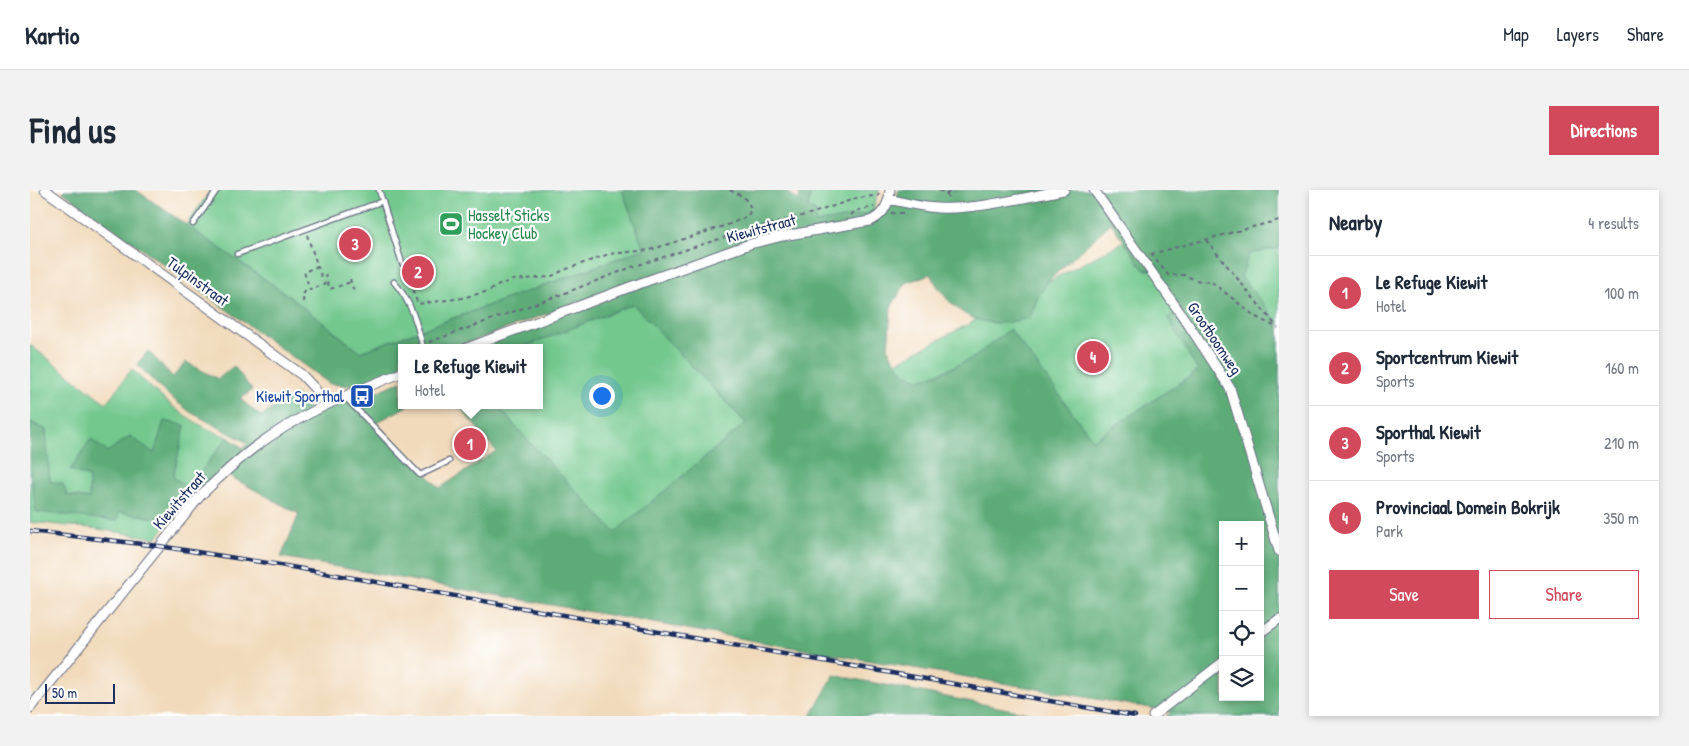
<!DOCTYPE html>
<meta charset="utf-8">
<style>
:root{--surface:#fff;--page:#f2f2f3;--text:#1f2937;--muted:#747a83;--line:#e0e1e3;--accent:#d1495b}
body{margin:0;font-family:"Patrick Hand",sans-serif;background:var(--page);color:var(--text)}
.controls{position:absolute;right:15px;bottom:15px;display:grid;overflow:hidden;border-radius:0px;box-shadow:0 2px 8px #0003}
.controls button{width:45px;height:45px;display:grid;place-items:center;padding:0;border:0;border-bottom:1px solid var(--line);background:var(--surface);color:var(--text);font:25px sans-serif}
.scale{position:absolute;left:15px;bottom:12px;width:70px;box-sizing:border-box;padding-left:5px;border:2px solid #1b2f5e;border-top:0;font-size:14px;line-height:18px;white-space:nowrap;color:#1b2f5e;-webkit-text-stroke:4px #fff;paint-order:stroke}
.you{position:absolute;left:571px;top:205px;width:18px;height:18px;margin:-12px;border:4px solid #fff;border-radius:50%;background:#1a73e8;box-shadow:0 0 0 8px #1a73e833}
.badge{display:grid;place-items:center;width:32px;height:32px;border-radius:50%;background:var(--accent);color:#fff;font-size:16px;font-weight:700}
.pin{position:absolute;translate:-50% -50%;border:2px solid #fff;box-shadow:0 1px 5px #0006}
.popup{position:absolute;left:368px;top:154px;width:145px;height:65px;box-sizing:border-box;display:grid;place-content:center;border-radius:0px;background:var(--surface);filter:drop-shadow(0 1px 4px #0005);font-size:16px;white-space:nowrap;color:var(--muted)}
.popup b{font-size:19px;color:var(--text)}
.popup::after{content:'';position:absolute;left:50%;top:100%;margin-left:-10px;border:10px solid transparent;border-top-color:var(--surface)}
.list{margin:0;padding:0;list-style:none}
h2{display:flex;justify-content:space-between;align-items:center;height:65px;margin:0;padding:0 20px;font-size:21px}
h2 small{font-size:16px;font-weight:400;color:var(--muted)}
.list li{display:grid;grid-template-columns:32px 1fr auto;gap:15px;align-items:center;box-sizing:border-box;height:75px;padding:0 20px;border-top:1px solid var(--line)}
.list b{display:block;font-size:19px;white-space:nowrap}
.list p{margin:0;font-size:16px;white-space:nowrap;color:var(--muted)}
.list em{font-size:16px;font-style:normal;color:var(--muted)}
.actions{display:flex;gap:10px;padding:15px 20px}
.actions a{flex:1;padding:11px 0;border:1px solid var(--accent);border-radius:0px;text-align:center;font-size:18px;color:var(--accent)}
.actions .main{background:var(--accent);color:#fff}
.icon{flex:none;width:28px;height:28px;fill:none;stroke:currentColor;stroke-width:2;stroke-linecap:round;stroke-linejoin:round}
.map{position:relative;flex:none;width:1249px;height:526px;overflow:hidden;border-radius:0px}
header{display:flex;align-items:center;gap:30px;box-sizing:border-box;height:70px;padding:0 25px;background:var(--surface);border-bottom:1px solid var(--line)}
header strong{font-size:24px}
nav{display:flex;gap:28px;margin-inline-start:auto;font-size:18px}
.intro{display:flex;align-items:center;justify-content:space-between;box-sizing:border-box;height:120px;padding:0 30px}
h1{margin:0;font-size:35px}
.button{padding:12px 22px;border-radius:0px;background:var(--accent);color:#fff;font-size:18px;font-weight:700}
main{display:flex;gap:30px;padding:0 30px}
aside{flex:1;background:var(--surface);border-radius:0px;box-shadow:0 2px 8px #0003}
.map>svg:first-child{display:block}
</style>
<header>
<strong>Kartio</strong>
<nav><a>Map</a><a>Layers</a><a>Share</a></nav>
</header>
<div class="intro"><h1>Find us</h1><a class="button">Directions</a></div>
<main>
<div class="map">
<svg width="1249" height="526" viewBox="0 0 1249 526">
<rect width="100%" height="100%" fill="#fff"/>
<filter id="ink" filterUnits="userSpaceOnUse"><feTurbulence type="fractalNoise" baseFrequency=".02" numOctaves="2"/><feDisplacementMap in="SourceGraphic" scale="10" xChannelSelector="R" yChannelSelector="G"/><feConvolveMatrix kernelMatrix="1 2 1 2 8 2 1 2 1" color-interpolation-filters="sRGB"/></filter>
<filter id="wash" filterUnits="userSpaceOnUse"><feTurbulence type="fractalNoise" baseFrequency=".0096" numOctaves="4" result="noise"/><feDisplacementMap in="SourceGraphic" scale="20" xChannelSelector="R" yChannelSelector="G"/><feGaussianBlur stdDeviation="1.12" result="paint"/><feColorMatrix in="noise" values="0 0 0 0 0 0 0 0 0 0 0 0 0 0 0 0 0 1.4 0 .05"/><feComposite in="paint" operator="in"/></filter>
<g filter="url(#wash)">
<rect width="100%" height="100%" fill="#f1dabb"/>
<path fill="#72c88d" stroke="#467c76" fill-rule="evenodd" d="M181 0H592L614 59 330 162 256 104 156 35Z
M781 0H850L848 3 843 20 837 24 784 34 778 17Z
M1191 0H1249V526H1136L1143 521 441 398 492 244 467 215H509V158H491L603 114 716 233 654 285ZM1193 335H1230V507H1193Z
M0 155 76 213 102 179C131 208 159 234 198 247L158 298 143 287 155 235 124 263 59 287 60 309 37 305 19 291 16 240 0 232Z
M0 290 86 331 88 322 141 330 126 348 61 338 0 332Z"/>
<path fill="#5dac78" stroke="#3c6e6b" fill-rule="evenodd" d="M34 0H106L256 104 330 162 614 59 592 0H754L769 11 770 0H781L778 17 786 22 785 33 837 24 843 20 864 16 869 0H1249V58L1219 64 1211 87 1249 133V526H1167L742 454 251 367 269 324 203 288 192 279 141 330 89 322 87 331 6 322 2 291 0 290V232L16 240 20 291 33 294 37 305 59 309V287L40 280 61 249 77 262 100 246 124 263 134 231 155 235 143 287 158 298 198 247 213 258 218 253 160 222 133 201 107 174 118 161 143 187 156 172 188 189 204 176 222 200 210 209 231 226 266 204 278 219 296 209 325 212 371 191V215H379L346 233 410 298 466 261 428 215H467L492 244 585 342 716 233 603 114 491 158H449L589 97 424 158H371V178L323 196 300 194 33 2ZM1081 33 1114 80H1125L1152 120 1138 128 1168 181 1063 250 980 139 943 168 914 181 889 190 871 180 858 159 861 117 876 93 900 84C916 112 935 133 969 133 979 133 990 130 1000 128L1008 107 1020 89ZM1193 335H1230V507H1193Z
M804 485 1014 526H781Z"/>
</g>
<g filter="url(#ink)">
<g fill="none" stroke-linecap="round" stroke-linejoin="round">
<defs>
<path id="lane" d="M349 0 372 73
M163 34 187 0
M207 64 353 11
M364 92C381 111 387 133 393 158
M315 207 390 285 419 271"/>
<path id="street" d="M15 0 272 185 285 199 295 215
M1064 0 1158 134 1200 198 1249 361
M859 9C875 13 892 17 908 18 949 20 994 7 1034 0
M437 158 600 97 720 54 753 46 840 31C854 25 859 14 860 0
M1230 443 1249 429
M0 518 171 305C189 288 206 271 225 257 269 224 321 203 371 183
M1123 526 1193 472"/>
</defs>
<use href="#lane" stroke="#666b7f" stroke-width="7"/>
<use href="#street" stroke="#666b7f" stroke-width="11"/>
<path stroke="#666b7f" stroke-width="2" stroke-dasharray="4 4" stroke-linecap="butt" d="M909 0 916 4 920 10
M916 4 925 0
M861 23H877
M821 25 825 21 844 17
M277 45 291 86 295 84 300 99 321 92
M1176 50 1247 137
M1121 64 1138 85H1154L1166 90 1183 93 1226 127 1248 138
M1121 64 1249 30
M288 76 274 82 280 100 297 93
M374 78 388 114 432 108 459 101 469 95 483 90 520 87 534 80 579 64 620 60 700 34 718 26 721 19C717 8 710 4 699 0
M320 89 324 102
M273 112 274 102 280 100
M399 152 535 103 602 77 714 41 783 23 827 8 850 5"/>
<use href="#lane" stroke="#fff" stroke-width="4.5"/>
<use href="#street" stroke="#fff" stroke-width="9"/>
<defs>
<path id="rail" d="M0 341 129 356 250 375 1105 526"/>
</defs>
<use href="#rail" stroke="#1b2f5e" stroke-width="4.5"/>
<use href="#rail" stroke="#fff" stroke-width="2.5" stroke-dasharray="8" stroke-linecap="butt"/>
</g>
</g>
<defs>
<symbol id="stadium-square" viewBox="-11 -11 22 22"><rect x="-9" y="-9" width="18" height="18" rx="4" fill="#2e9e5b" stroke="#fff"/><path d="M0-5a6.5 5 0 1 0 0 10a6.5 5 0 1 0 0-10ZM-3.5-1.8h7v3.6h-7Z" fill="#fff"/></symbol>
<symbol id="bus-square" viewBox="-11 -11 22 22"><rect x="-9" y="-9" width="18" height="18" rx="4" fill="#1a4fb4" stroke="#fff"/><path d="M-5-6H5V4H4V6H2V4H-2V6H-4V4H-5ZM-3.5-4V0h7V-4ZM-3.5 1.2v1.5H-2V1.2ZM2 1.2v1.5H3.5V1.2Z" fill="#fff"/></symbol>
</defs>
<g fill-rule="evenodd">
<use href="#stadium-square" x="407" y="20" width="28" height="28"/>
<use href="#bus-square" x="318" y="192" width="28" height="28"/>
</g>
<g text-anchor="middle" stroke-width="4.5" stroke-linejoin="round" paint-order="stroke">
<g font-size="16" fill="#27864d" stroke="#fff" text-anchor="start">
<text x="438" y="31">Hasselt Sticks<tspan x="438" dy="18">Hockey Club</tspan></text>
</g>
<g font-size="16" fill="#1b2f5e" stroke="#fff">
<text transform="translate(731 38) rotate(-15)" y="6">Kiewitstraat</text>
<text transform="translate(168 91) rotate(36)" y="6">Tulpinstraat</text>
<text transform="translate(1185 148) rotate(56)" y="6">Grootboomweg</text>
<text transform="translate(149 310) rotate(-49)" y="6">Kiewitstraat</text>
</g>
<g font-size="16" fill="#164399" stroke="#fff" text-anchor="end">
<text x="314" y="212">Kiewit Sporthal</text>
</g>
</g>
</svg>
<div class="controls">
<button>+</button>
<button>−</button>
<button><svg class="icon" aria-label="locate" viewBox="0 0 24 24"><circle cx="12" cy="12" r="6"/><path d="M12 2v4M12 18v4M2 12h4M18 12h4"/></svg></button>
<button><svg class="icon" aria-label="layers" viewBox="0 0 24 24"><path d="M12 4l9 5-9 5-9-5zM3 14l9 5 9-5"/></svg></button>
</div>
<div class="scale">50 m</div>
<div class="you"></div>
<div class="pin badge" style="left:440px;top:254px">1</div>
<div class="popup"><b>Le Refuge Kiewit</b>Hotel</div>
<div class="pin badge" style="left:388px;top:82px">2</div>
<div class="pin badge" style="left:325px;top:54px">3</div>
<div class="pin badge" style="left:1063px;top:167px">4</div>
</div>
<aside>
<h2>Nearby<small>4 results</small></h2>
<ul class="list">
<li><span class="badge">1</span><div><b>Le Refuge Kiewit</b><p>Hotel</p></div><em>100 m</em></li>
<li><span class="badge">2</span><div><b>Sportcentrum Kiewit</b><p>Sports</p></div><em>160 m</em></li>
<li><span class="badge">3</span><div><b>Sporthal Kiewit</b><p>Sports</p></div><em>210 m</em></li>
<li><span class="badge">4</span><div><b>Provinciaal Domein Bokrijk</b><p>Park</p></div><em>350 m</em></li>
</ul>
<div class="actions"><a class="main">Save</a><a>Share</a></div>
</aside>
</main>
